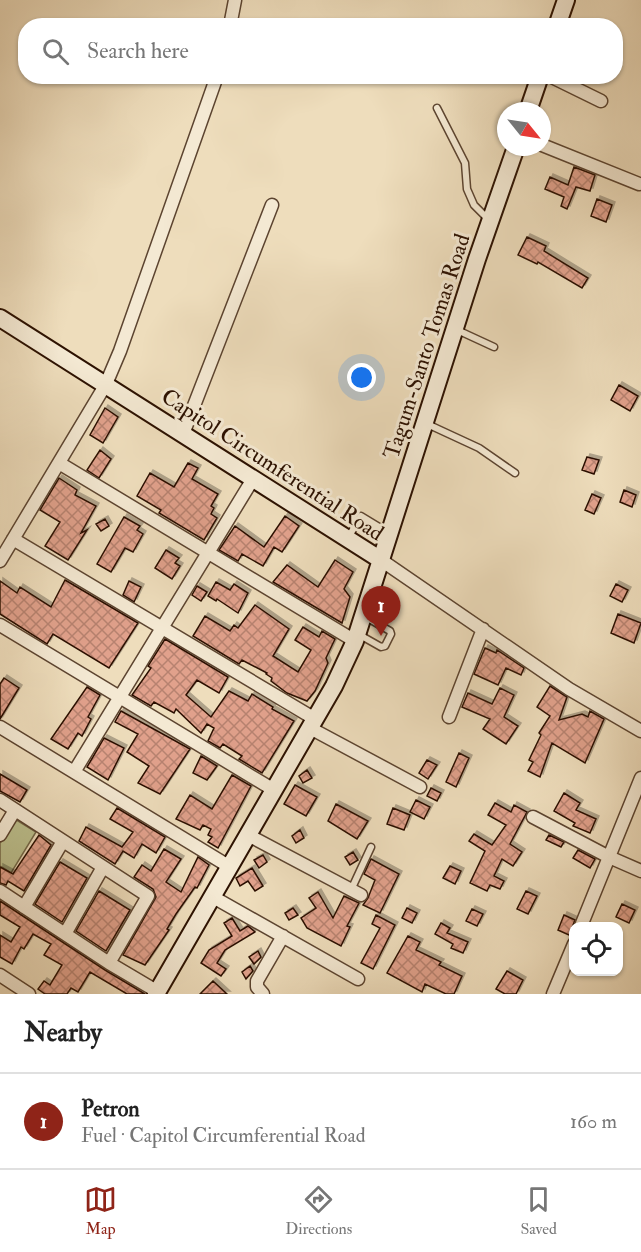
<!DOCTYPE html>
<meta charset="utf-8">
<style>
:root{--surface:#fff;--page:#f2f2f2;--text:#222;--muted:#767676;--line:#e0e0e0;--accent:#8f2418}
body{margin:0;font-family:"IM FELL Double Pica",serif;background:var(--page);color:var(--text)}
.controls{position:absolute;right:18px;bottom:18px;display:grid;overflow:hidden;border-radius:12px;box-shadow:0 2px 4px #0004}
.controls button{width:54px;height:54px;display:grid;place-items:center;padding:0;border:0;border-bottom:2px solid var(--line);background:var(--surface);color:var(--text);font:30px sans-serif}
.compass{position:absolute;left:497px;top:102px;width:54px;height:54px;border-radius:50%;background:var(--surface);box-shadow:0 2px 4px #0004;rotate:120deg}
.you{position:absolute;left:362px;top:378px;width:21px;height:21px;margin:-15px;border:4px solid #fff;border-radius:50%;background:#1a73e8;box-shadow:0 0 0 9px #1a73e833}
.badge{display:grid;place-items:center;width:39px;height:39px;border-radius:50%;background:var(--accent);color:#fff;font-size:20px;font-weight:700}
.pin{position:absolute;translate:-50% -50px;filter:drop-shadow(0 2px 3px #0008)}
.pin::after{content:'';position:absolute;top:32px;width:21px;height:18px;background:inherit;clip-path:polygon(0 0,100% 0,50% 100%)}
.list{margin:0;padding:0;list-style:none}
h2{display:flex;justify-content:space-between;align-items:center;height:78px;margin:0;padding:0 24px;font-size:26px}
h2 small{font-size:20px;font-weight:400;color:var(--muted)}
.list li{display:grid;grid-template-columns:39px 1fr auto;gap:18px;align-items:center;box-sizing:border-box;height:96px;padding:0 24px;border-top:2px solid var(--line)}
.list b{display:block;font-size:22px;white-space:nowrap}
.list p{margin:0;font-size:20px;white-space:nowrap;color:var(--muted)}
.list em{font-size:20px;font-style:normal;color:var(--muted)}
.icon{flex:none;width:33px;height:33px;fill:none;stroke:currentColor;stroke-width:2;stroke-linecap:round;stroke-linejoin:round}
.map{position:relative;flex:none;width:641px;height:994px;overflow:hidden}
.search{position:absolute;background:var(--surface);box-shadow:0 2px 4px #0004;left:18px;right:18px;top:18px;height:66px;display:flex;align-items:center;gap:15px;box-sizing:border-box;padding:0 21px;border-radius:24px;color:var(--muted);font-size:22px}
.sheet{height:174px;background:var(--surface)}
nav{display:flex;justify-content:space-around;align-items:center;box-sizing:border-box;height:84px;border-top:2px solid var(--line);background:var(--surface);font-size:16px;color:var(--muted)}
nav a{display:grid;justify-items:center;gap:3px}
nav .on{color:var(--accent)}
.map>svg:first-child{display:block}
</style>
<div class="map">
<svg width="641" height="994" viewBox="0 0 641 994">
<defs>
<pattern id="building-cross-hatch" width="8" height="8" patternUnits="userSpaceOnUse" patternTransform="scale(1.5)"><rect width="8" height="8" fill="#e1a18c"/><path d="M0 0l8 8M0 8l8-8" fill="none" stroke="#b78270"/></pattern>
<filter id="shadow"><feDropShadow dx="3" dy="-3" stdDeviation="0" flood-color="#0004"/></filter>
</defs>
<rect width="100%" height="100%" fill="#eeddbc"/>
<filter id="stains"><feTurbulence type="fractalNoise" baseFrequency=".00333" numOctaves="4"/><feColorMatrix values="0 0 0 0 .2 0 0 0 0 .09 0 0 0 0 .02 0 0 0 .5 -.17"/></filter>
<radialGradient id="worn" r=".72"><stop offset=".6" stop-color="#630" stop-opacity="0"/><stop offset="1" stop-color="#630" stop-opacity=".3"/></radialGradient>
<path fill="#bcc08e" stroke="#746848" stroke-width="1.5" d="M15 819 36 832 11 873 0 866V843Z"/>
<path fill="url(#building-cross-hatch)" stroke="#2c1101" stroke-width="1.5" filter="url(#shadow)" d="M574 167 595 175 590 191 576 187 567 209 561 206 564 197 545 189 550 177 568 185Z
M597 199 612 205 606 222 591 216Z
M527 237 546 246 544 251 588 278 582 288 538 262 537 264 518 255Z
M619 385 638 396 630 411 611 400Z
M105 408 118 417 103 443 90 435Z
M100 450 111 459 99 478 87 470Z
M587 457 599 460 594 474 582 470Z
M188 463 198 468 192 479 218 494 211 506 214 508 211 514 217 518 204 540 159 513 161 510 137 496 150 473 174 487Z
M59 478 77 490 75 495 96 506 81 533 87 530 68 560 45 546 60 522 40 510Z
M624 490 636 495 632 507 620 502Z
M592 494 601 498 594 514 585 510Z
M285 516 299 526 282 552 274 547 263 566 242 554 238 561 219 550 235 526 264 547Z
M124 517 140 526 137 530 143 534 133 552 125 548 111 572 97 564Z
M105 519 109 526 101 531 96 524Z
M166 550 179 558 175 563 180 566 172 579 155 568Z
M335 560 353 572 344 589 350 597 342 623 273 582 287 565 318 587Z
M65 580 138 623 109 668 53 634 47 644 0 614V581L17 593 20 587 51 607Z
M129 581 141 587 134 602 123 595Z
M216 582 230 590 234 584 248 593 238 613 217 599 216 601 208 596Z
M616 584 628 590 622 602 610 596Z
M197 586 207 592 201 601 192 595Z
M255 605 289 629 273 656 298 672 311 650 295 640 303 627 319 637 322 631 335 639 326 658 328 663 315 691 307 701 287 693 271 681 272 678 266 674 267 673 242 660 239 664 193 636 205 616 230 631 234 625 238 628Z
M618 614 641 623 634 643 611 633Z
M165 639 228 677 219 693 197 680 186 695 211 717 229 691 248 701 252 694 273 707 272 709 294 721 262 773 239 759 242 756 223 744 220 748 208 741 214 728 207 724 201 733 176 709 174 713 154 702 151 706 132 695 151 668 148 666Z
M485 648 496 653 497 650 524 668 521 675 506 668 498 685 474 674Z
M4 678 19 688 0 719V684Z
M550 686 567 697 559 720 582 714 588 717 590 711 604 719 585 763 552 743 540 777 528 771 533 762 529 760 541 735 539 733 550 716 537 707Z
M87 687 100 695 88 717 91 719 82 736 78 733 68 749 51 739Z
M500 688 514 695 504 717 518 726 506 744 483 729 490 719 462 707 468 693 492 704Z
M121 711 190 749 160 794 138 783 149 766 127 752 138 734 115 722Z
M104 738 124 748 108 780 87 767Z
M459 753 469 758 456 787 446 782Z
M201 756 217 766 207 780 193 773Z
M427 760 437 765 428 779 419 773Z
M307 770 312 778 303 783 299 776Z
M0 774 27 790 20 802 0 791Z
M232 775 251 786 218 848 208 842 212 837 208 835 211 829 203 825 200 830 176 819 190 795 212 809Z
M295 785 317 797 306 816 284 804Z
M431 788 441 793 437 801 427 796Z
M564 793 580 803 576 810 596 819 590 833 573 826 575 823 554 811Z
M416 800 430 807 424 819 410 812Z
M495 803 511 812 514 805 527 812 510 844 522 852 513 866 502 859 494 876 504 881 500 889 490 885 487 891 470 883 485 851 469 841 474 834 492 845 506 825 488 815Z
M336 804 368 821 357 839 328 821Z
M117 808 165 837 156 853 142 844 134 858 123 851 115 864 79 841 86 827 122 847 133 832 110 819Z
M393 808 410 815 404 830 387 824Z
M300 830 304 838 296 843 292 836Z
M39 835 51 845 24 891 8 881 6 885 0 883V867L13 874Z
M549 835 564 842 561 847 546 840Z
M164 849 181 859 166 882 181 892 198 857 209 865 197 888 195 887 176 914 167 929 169 930 145 965 123 955 156 897 153 889 134 877 142 865 151 871Z
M578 850 595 859 590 868 573 858Z
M353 852 358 860 350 865 345 857Z
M263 855 267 862 259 868 254 860Z
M371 859 399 874 380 913 363 905 368 898 375 880 364 874Z
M60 862 87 878 62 922 35 904Z
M450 866 461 871 455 884 443 878Z
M252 868 263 886 255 891 248 881 240 886 236 878Z
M99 891 130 910 106 951 76 931Z
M526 891 537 896 528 914 517 909Z
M318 892 333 918 344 896 359 903 347 926 350 927 341 946 307 928 301 918 316 908 309 898Z
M0 901 105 970 145 994H127L90 972 78 992 71 988 67 994H45L38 989 44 981 50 985 62 965 44 955 51 944 33 934 24 949 21 947 12 964 0 957V935L11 942 20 927 0 915Z
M622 904 635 910 629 923 616 917Z
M293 908 298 915 289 920 285 913Z
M407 908 417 913 412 923 402 918Z
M472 909 483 914 477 926 466 921Z
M376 915 395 925 373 969 361 963 380 928 372 924Z
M564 915 575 920 569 935 558 930Z
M232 918 240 931 248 926 255 932 225 950 217 963 226 969 221 976 201 963 209 950 232 936 224 923Z
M441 923 450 928 447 933 468 942 463 953 451 948 453 944 435 934Z
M408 936 420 942 416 950 441 962 439 965 462 976 454 994H446L425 984 422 992 387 973Z
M258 951 261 957 254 964 249 957Z
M250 966 253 971 246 979 242 972Z
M507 971 523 980 516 994H505L496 989Z
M213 981 227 994H200Z"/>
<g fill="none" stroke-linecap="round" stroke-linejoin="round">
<defs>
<path id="lane" d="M437 108 465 163 467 189 474 205 488 219
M455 329 494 347
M425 423 479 448 515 473
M348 538 361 516 389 533
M358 634 381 647 385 646 391 634 390 631 364 616
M351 890 371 847"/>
<path id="street" d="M230 26 235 0
M550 76 601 101
M542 145 639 184
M183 434 272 205
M59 463 355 641
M13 539 315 719
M381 560 569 689 641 731
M0 561 106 384 120 351 217 76
M0 625 274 790
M449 717 483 629
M0 727 230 867
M310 728 420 787
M74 772 253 479
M0 800 148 896 109 963
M533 817 609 857 641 871
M0 835 15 810
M248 835 361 895
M0 891 109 963 158 992
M213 897 358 979
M24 907 63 841
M581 926 641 778
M65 934 103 867
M0 975 29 994
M263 994 257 987V981L283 936
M553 994 574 944"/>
<path id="secondary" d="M557 26 566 0
M528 111 540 76
M0 318 381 560
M156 994 334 686 355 641 477 259 516 147"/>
</defs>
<use href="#lane" stroke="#5c4430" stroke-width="9"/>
<use href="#street" stroke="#5c4430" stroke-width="15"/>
<use href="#secondary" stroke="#2c1101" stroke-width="20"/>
<use href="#lane" stroke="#f4e9d3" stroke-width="6"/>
<use href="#street" stroke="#f4e9d3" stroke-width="12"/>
<use href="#secondary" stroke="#f4e9d3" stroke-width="16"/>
</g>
<g text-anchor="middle" stroke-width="6" stroke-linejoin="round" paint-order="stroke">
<g font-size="22" fill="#2c1101" stroke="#f4e9d3">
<text transform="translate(426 346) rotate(-72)" y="8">Tagum-Santo Tomas Road</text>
<text transform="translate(273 464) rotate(33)" y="8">Capitol Circumferential Road</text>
</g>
</g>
<rect width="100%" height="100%" filter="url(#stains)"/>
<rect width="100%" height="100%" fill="url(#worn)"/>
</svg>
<div class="controls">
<button><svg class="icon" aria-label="locate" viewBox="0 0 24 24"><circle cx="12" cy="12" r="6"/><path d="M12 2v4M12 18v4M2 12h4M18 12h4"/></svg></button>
</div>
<svg class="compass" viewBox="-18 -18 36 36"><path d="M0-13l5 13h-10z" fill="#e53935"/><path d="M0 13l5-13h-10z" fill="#767676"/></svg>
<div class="you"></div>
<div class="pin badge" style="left:381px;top:636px">1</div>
<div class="search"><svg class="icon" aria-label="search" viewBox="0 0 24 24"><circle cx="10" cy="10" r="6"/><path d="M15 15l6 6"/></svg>Search here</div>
</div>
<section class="sheet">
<h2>Nearby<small></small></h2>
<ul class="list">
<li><span class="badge">1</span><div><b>Petron</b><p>Fuel · Capitol Circumferential Road</p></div><em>160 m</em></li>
</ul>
</section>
<nav>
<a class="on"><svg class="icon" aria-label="map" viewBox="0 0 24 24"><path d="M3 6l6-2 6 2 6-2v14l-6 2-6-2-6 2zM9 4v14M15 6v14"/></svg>Map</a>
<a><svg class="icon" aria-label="directions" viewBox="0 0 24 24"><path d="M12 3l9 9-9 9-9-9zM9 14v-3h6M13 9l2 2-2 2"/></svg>Directions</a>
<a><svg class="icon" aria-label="saved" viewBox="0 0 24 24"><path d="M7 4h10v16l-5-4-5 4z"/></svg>Saved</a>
</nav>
